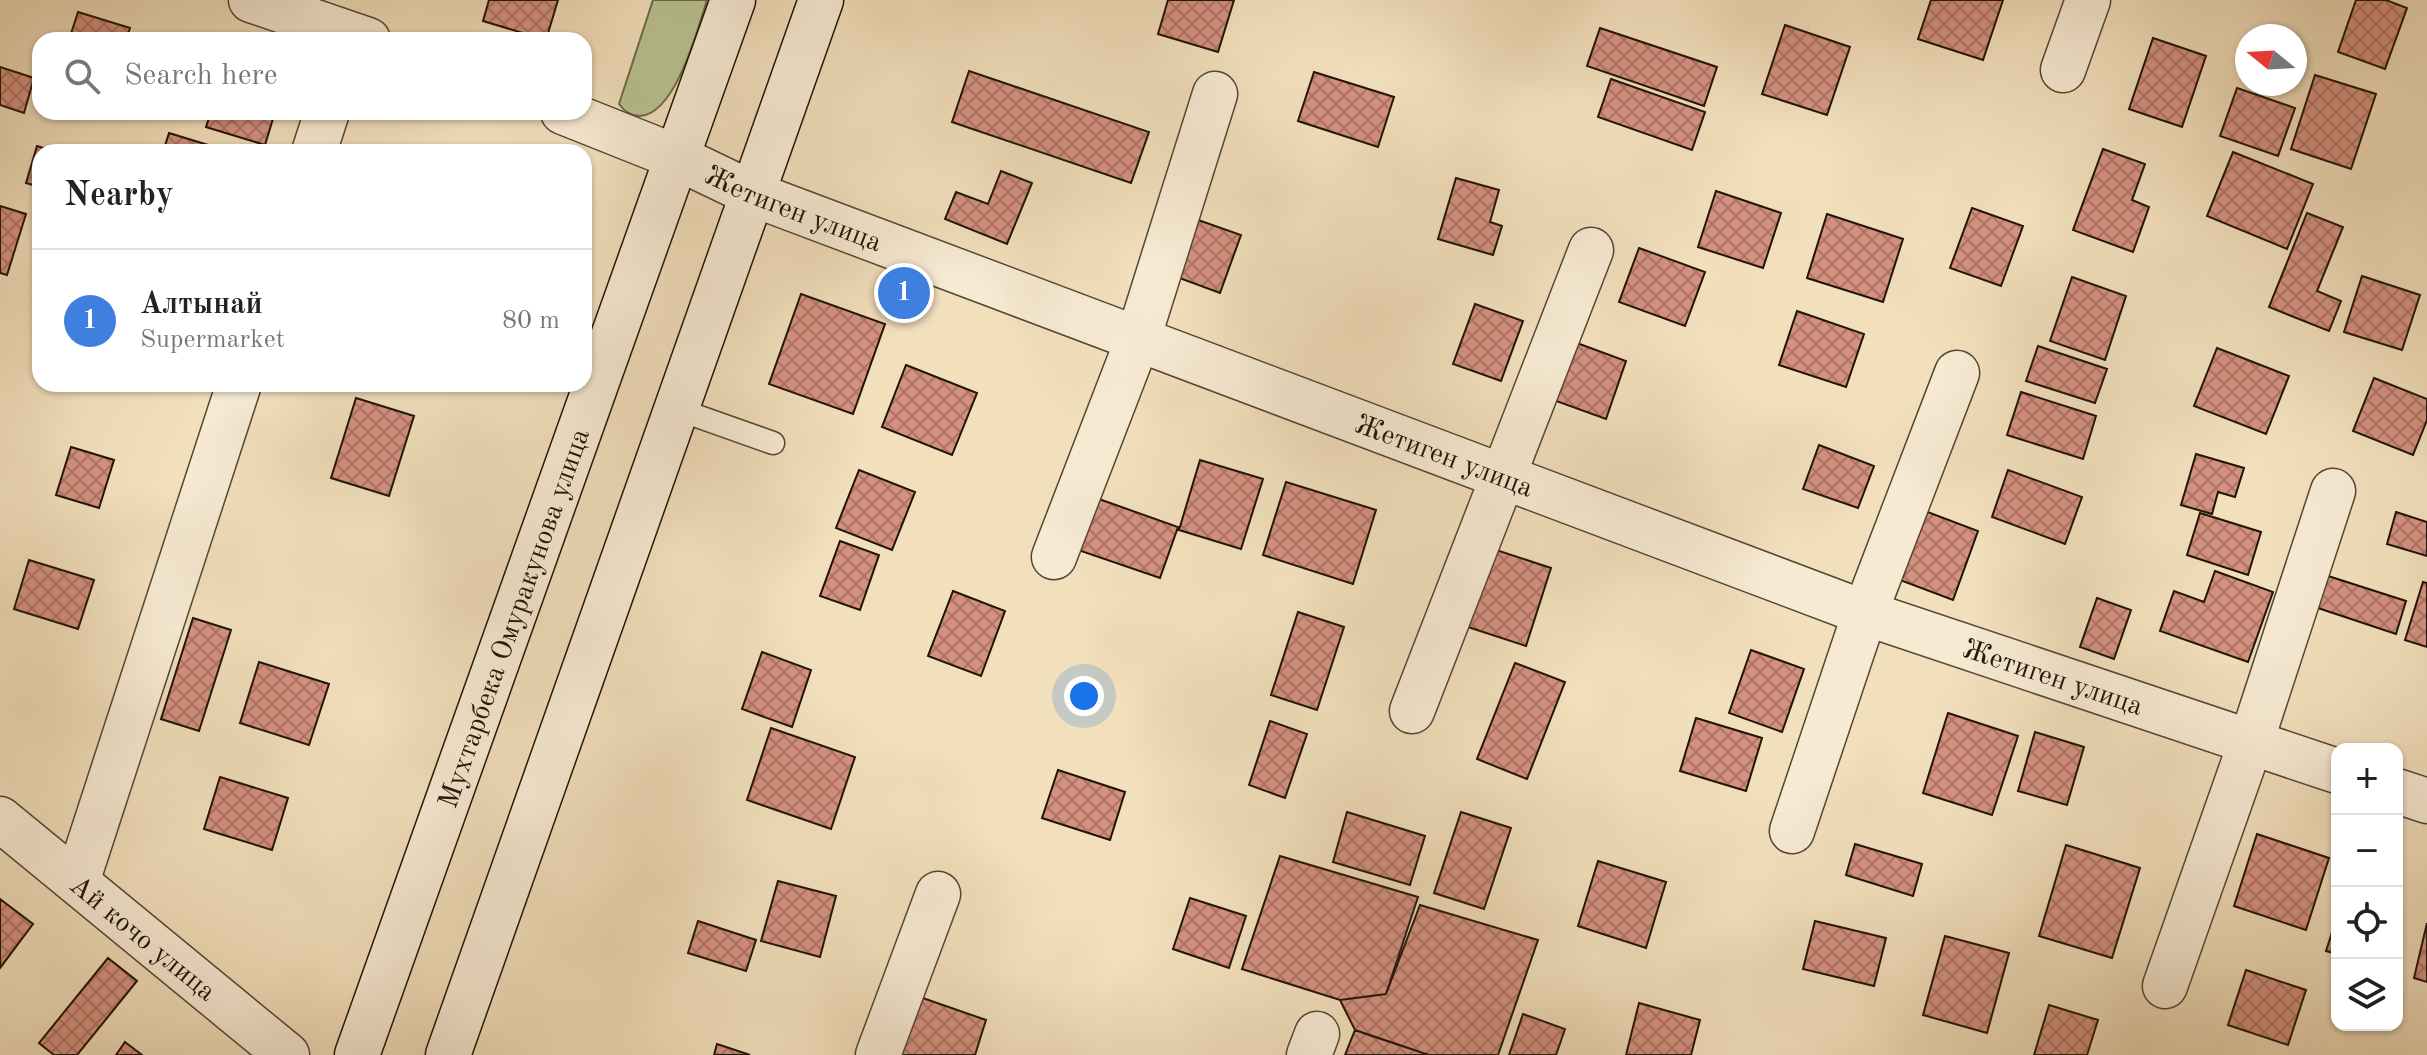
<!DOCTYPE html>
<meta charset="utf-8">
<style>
:root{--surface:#fff;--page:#f6f6f6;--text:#222;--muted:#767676;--line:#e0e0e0;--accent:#8f2418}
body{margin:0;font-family:"Old Standard TT",serif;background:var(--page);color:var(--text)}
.controls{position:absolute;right:24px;bottom:24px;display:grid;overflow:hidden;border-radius:16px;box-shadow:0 2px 6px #0004}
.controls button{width:72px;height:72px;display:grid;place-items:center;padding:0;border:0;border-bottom:2px solid var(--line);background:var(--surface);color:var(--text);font:40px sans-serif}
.compass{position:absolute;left:2235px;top:24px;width:72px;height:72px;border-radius:50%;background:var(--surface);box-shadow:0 2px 6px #0004;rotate:288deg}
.you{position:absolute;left:1084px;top:696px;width:28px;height:28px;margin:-20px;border:6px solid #fff;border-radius:50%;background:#1a73e8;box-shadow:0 0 0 12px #1a73e833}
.badge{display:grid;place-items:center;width:52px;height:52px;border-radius:50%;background:var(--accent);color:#fff;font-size:26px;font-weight:700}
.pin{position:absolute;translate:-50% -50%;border:4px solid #fff;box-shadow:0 2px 8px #0006}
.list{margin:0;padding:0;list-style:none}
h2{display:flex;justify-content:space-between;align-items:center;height:104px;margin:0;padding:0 32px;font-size:34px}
h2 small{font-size:26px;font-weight:400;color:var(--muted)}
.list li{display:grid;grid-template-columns:52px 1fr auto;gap:24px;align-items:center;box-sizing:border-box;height:144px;padding:0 32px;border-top:2px solid var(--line)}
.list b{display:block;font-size:30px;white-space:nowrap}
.list p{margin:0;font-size:26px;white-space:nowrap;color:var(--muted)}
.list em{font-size:26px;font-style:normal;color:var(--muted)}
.icon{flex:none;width:44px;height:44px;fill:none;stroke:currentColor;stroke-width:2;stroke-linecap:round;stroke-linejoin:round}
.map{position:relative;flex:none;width:2427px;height:1055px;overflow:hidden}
.search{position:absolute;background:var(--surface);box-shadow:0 2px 6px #0004;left:32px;top:32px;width:560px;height:88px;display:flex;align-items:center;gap:20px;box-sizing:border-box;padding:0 28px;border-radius:24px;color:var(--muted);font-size:30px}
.panel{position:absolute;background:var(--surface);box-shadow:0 2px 6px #0004;left:32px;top:144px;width:560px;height:248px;border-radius:24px}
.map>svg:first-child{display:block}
</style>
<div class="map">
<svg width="2427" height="1055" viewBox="0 0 2427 1055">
<defs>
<pattern id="building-cross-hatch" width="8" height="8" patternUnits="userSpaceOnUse" patternTransform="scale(2)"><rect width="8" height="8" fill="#d59180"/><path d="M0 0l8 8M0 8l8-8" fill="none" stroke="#ac7567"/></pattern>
</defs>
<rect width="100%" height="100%" fill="#f2dfbc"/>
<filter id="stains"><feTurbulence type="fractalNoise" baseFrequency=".0025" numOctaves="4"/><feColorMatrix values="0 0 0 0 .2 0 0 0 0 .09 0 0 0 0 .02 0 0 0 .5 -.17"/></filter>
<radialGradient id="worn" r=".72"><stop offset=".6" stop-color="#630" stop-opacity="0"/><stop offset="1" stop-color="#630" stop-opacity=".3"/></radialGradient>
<path fill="#b9c292" stroke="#6c6a4d" stroke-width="2" d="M653 0H707C698 28 676 114 640 116 630 116 624 111 619 104Z"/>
<path fill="url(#building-cross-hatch)" stroke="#201308" stroke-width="2" d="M489 0H558L546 40 483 21Z
M1168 0H1234L1218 52 1158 34Z
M1931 0H2003L1983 60 1918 39Z
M2356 0H2386L2407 8 2385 69 2338 52Z
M78 12 130 28 126 40H69Z
M1785 25 1850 47 1827 115 1762 94Z
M1600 28 1717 67 1704 106 1587 66Z
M2153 38 2206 56 2182 127 2129 109Z
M0 67 34 78 24 113 0 105Z
M969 71 1149 132 1131 183 952 122Z
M1314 72 1394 97 1378 147 1298 121Z
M2315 75 2376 94 2351 169 2291 149Z
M1611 79 1705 112 1692 150 1598 117Z
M2237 88 2295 108 2278 156 2220 136Z
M211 112H275L265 145 206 127Z
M169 133 231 152H163Z
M37 146 56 152H40V187L26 183Z
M2103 149 2145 164 2132 200 2149 207 2133 252 2073 230Z
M2233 152 2313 184 2287 249 2207 216Z
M1001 171 1032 183 1007 244 945 219 956 192 988 204Z
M1456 178 1499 190 1490 222 1502 226 1493 255 1438 239Z
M1716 191 1781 213 1763 268 1698 247Z
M0 206 26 214 7 275 0 273Z
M1972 208 2023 226 2001 286 1950 268Z
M2307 213 2343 227 2317 291 2341 301 2329 331 2269 307Z
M1827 214 1903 239 1883 302 1807 278Z
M1184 215 1241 235 1220 293 1163 272Z
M1639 248 1705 272 1685 326 1619 302Z
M2362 276 2420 295 2402 350 2344 332Z
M2072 277 2126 296 2105 360 2050 341Z
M801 294 885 324 853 414 769 384Z
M1475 304 1523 321 1501 381 1453 364Z
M1797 311 1864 334 1846 387 1779 365Z
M1566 339 1626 361 1606 419 1545 397Z
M2038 346 2107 369 2095 403 2026 381Z
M2217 348 2289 376 2266 434 2194 406Z
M906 365 977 393 952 455 882 427Z
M2374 378 2427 399V420L2413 455 2353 431Z
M2021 392 2096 416 2083 459 2007 435Z
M356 398 414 416 389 496 331 478Z
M1819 445 1874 466 1858 508 1803 489Z
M71 447 114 460 99 508 56 495Z
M2196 454 2244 468 2235 497 2218 492 2212 514 2181 505Z
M1200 460 1263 479 1241 549 1179 530Z
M859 470 915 492 892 550 836 528Z
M2008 470 2082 497 2065 544 1992 517Z
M1286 482 1376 510 1353 584 1263 555Z
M1096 498 1178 527 1160 578 1078 550Z
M1917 508 1978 531 1953 600 1892 577Z
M2396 512 2427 522V556L2387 544Z
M2200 513 2261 532 2248 575 2187 555Z
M840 541 879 555 860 610 820 596Z
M1490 548 1551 568 1526 646 1465 626Z
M29 560 94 580 78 629 14 609Z
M2215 571 2273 592 2248 662 2160 631 2174 591 2204 602Z
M2325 575 2406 601 2396 634 2315 607Z
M2423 582 2427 583V647L2405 640Z
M953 591 1005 611 981 676 928 656Z
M2097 598 2131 610 2114 659 2080 647Z
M1298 612 1344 627 1317 710 1271 695Z
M193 618 231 630 199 731 161 719Z
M1751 650 1804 669 1782 732 1729 713Z
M762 652 811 670 792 727 742 709Z
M259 662 329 684 309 745 240 723Z
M1515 663 1565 682 1527 779 1477 759Z
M1948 713 2018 736 1992 815 1923 793Z
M1696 718 1762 738 1746 791 1680 771Z
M1270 721 1307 734 1285 798 1249 785Z
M771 728 855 757 831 829 747 800Z
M2035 732 2084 747 2067 805 2018 791Z
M1058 770 1125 792 1110 840 1042 818Z
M220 777 288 798 272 850 204 829Z
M1347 812 1425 836 1410 885 1333 862Z
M1461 812 1511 828 1484 909 1434 893Z
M2257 834 2329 858 2306 930 2234 906Z
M1855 844 1922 864 1913 896 1846 875Z
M2066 845 2140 868 2112 958 2039 936Z
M1280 856 1418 897 1386 994 1340 1000 1242 969Z
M1598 861 1666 882 1646 948 1578 926Z
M778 881 836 896 820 957 761 941Z
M1190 898 1246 916 1229 968 1173 949Z
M0 899 33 924 0 968Z
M1420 905 1538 940 1498 1055H1429L1355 1030 1340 1000 1386 994Z
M2337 917V954L2326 951Z
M698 921 756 940 746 971 688 953Z
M1815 921 1886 938 1874 986 1803 969Z
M2427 923V982L2414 978Z
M1945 936 2009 953 1987 1033 1923 1015Z
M108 958 137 981 77 1055H54L39 1043Z
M2246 970 2306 990 2288 1045 2228 1025Z
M917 996 986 1020 975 1055H897Z
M1639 1003 1700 1020 1691 1055H1626Z
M2049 1005 2098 1020 2087 1055H2034Z
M1523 1014 1565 1029 1556 1055H1509Z
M1355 1030 1369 1035 1429 1055H1345Z
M125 1042 142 1055H116Z
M717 1044 750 1055H714Z"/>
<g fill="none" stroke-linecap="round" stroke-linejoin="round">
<defs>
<path id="lane" d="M677 409 773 443"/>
<g id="street">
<path d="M251 0 368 40"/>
<path d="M2063 70 2088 0"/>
<path id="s1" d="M563 112 676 157 753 194 1865 613 2337 771"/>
<path d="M314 152 327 112"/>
<path d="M1054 557 1138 339 1215 94"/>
<path d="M1412 711 1591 250"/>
<path d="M2397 791 2427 801"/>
<path id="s2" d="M0 819 287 1055"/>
<path d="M1792 831 1865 613 1957 373"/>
<path d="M77 882 239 384"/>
<path d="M2165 986 2251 742 2333 491"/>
<path d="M878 1055 938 894"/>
<path d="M1309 1055 1317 1034"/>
</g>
<g id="secondary">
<path id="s3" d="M357 1055 733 0"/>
<path d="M448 1055 821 0"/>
</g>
</defs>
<use href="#lane" stroke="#544635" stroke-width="25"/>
<use href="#street" stroke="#544635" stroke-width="47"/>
<use href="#secondary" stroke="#201308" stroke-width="47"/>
<use href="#lane" stroke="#f7ead3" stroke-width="22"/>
<use href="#street" stroke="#f7ead3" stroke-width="44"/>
<use href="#secondary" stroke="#f7ead3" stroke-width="44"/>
</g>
<g text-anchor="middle" stroke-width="6" stroke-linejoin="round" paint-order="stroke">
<g font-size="28" fill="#201308" stroke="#f7ead3">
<text dy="10" stroke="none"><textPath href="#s1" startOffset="250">Жетиген улица</textPath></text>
<text dy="10" stroke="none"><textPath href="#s1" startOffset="946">Жетиген улица</textPath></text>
<text dy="10" stroke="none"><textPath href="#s3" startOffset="464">Мухтарбека Омуракунова улица</textPath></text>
<text dy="10" stroke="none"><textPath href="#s1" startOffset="1594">Жетиген улица</textPath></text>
<text dy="10" stroke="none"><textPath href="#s2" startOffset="186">Ай кочо улица</textPath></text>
</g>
</g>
<rect width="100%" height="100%" filter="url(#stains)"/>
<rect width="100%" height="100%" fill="url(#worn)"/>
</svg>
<div class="controls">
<button>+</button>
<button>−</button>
<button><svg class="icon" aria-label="locate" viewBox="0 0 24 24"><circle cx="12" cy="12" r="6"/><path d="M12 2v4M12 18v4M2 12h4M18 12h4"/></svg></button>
<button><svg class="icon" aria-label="layers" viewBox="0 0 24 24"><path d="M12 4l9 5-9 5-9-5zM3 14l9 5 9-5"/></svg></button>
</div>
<svg class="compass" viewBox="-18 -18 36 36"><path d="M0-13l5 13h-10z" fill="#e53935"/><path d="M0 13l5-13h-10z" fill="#767676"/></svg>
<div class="you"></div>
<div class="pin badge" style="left:904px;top:293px;background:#3f7fe0">1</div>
<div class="search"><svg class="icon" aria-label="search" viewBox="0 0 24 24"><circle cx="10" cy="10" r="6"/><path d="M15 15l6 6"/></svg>Search here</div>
<section class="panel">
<h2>Nearby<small></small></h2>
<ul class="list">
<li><span class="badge" style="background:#3f7fe0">1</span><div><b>Алтынай</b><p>Supermarket</p></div><em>80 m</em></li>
</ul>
</section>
</div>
